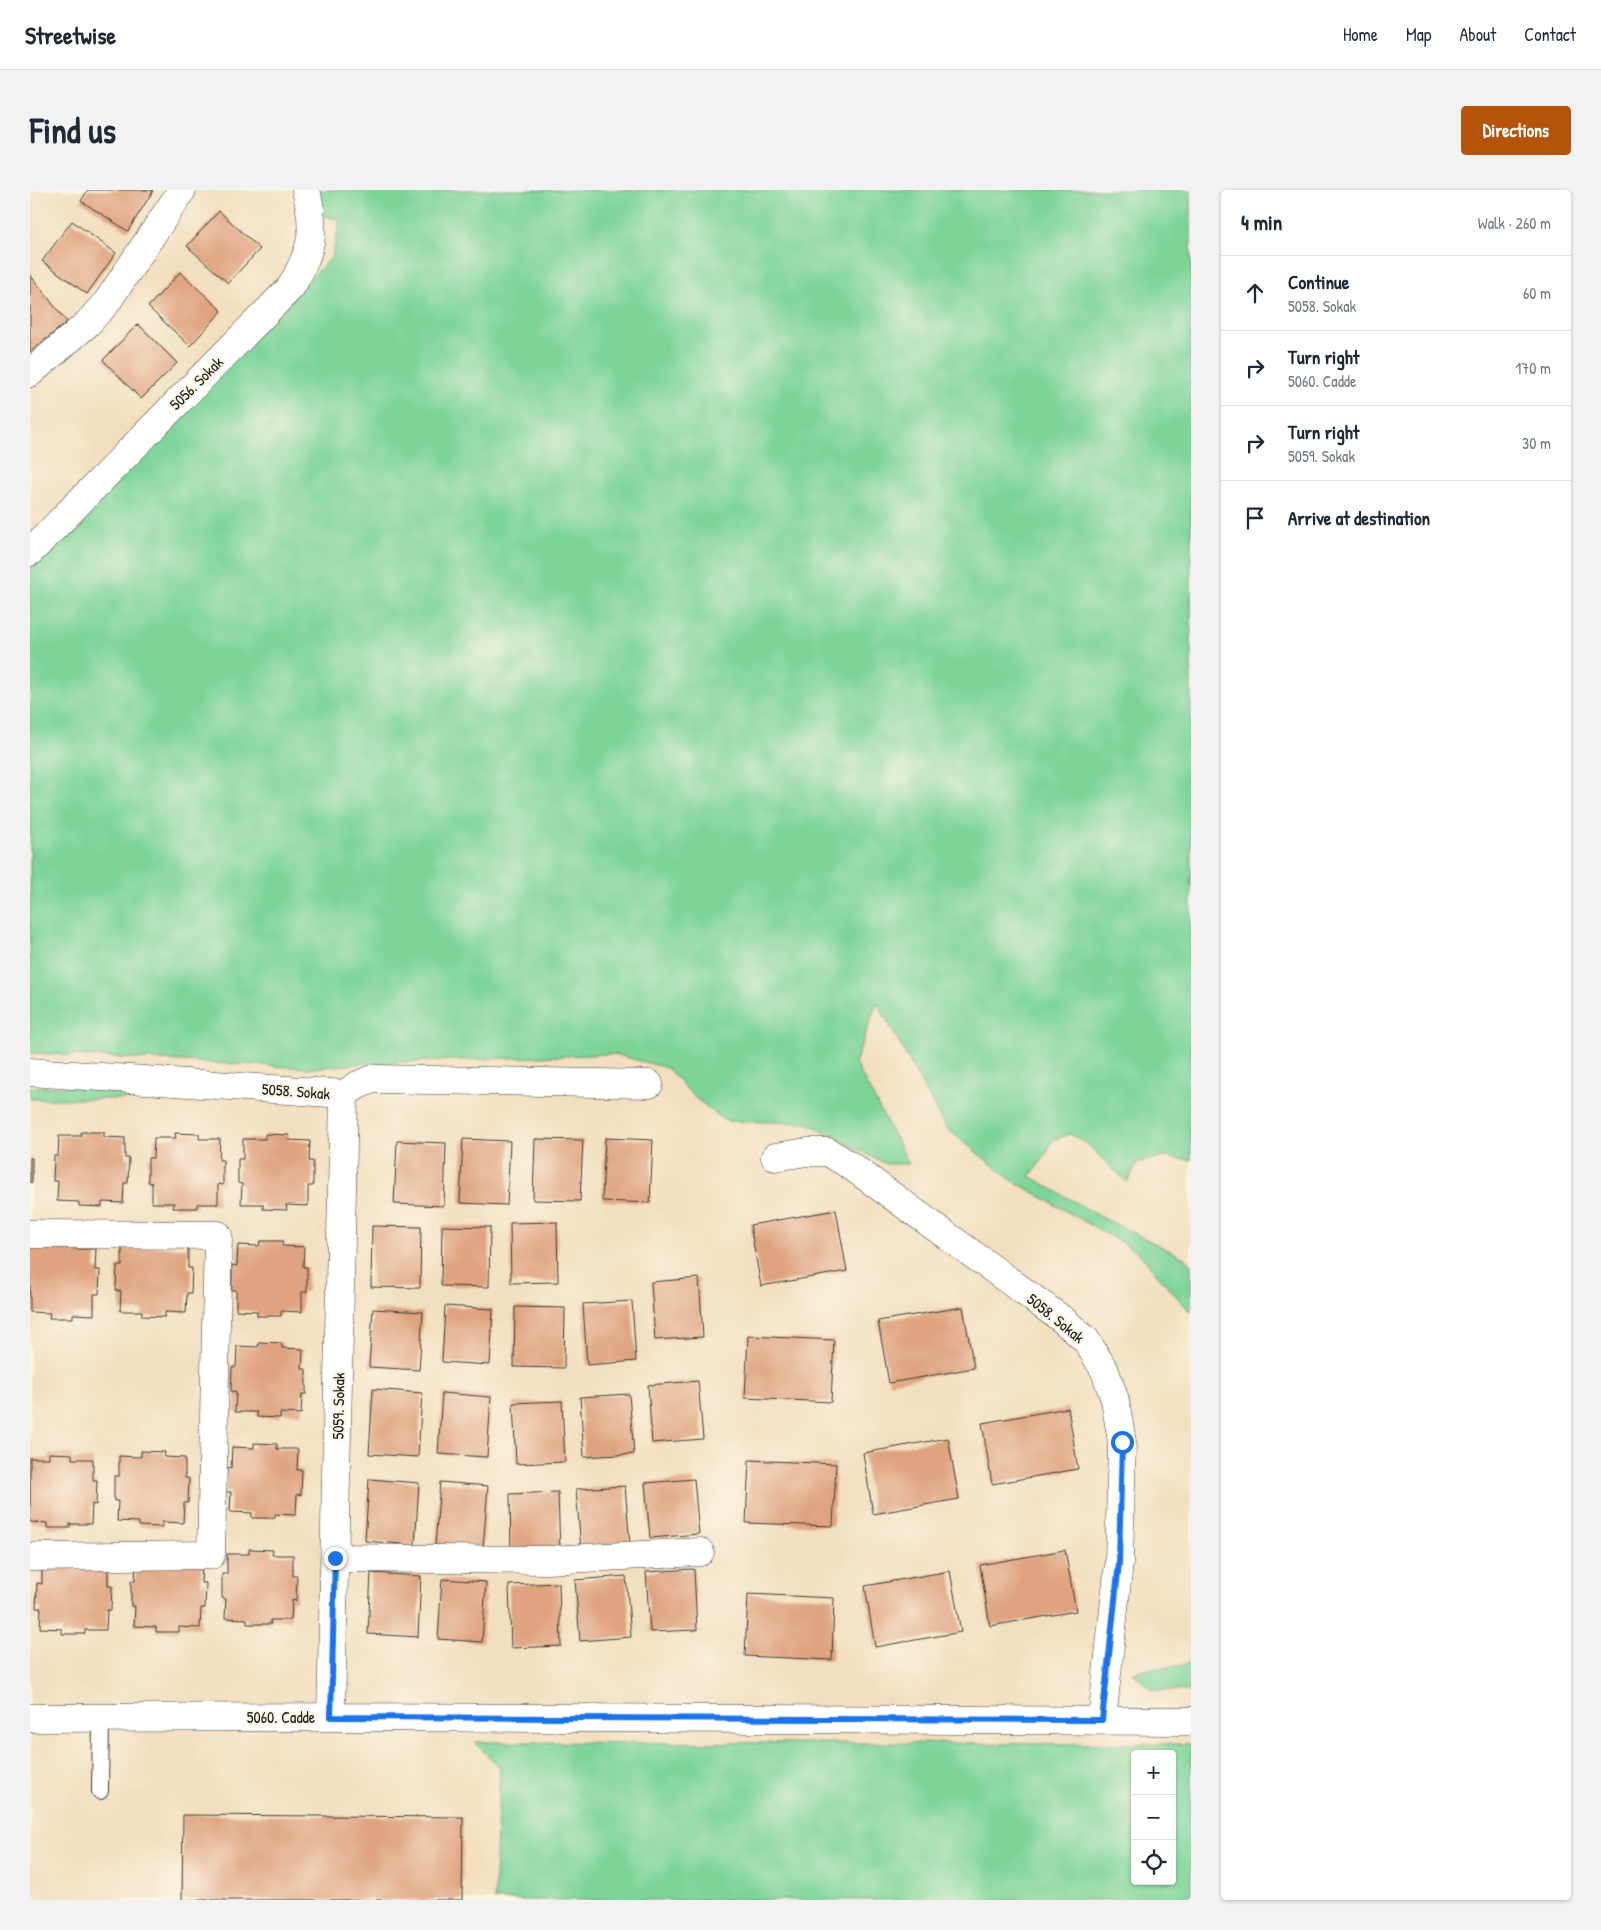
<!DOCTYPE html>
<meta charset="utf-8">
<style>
:root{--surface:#fff;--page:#f2f2f3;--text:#1f2937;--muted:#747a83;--line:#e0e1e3;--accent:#b45309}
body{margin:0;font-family:"Patrick Hand",sans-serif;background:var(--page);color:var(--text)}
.controls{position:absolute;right:15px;bottom:15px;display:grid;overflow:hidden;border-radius:5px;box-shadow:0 1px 4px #0004}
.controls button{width:45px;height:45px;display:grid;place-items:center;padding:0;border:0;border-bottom:1px solid var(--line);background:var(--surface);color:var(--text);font:25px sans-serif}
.stop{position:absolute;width:15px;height:15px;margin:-11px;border:4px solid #1a73e8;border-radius:50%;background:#fff}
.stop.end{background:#1a73e8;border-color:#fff;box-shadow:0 1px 5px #0008}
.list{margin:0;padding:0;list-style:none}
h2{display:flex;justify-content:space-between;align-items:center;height:65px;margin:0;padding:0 20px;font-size:21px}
h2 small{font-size:16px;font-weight:400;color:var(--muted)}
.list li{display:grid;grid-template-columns:32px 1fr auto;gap:15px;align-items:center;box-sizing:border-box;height:75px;padding:0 20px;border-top:1px solid var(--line)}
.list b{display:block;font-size:19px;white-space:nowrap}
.list p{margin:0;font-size:16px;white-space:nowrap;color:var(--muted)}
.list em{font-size:16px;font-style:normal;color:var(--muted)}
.icon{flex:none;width:28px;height:28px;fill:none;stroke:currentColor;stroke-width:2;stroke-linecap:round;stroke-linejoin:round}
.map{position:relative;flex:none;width:1161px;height:1710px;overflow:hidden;border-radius:5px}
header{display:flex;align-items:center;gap:30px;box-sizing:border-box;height:70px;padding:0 25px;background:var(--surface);border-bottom:1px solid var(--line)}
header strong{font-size:24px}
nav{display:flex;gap:28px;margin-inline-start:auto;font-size:18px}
.intro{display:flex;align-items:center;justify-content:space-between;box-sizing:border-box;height:120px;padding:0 30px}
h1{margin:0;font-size:35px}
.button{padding:12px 22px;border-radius:5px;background:var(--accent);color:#fff;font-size:18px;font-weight:700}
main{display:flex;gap:30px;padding:0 30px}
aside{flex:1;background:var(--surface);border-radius:5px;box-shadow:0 1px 4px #0004}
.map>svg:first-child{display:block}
</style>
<header>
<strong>Streetwise</strong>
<nav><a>Home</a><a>Map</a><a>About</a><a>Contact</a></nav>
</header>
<div class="intro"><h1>Find us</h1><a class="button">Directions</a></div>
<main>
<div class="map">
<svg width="1161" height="1710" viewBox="0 0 1161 1710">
<rect width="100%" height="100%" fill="#fcf5e5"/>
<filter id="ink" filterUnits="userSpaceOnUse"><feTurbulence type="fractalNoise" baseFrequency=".02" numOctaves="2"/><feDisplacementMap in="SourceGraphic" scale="10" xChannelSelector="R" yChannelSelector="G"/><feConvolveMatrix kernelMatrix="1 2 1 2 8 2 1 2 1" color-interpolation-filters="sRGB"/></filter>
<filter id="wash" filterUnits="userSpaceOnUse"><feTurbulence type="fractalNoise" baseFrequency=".0096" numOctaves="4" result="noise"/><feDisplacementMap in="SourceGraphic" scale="20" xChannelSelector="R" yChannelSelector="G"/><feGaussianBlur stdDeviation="1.12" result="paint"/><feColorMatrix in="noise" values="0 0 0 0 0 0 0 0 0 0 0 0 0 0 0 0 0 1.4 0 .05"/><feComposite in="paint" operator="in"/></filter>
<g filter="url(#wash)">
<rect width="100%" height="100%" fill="#f2dfbf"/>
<path fill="#7cd499" stroke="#4c785a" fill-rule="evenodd" d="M284 0H1161V970L1134 967 1108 972 1097 992 1056 953 1040 944 1023 950 1014 968 1000 986 1071 1027 1155 1068 1161 1075V1123L1108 1062 980 989 916 938 847 812 825 873 879 974H856L777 933 695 931 664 907 637 878 584 864 329 874 281 878 0 863V377L89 279 302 67 310 30 292 25Z
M71 896 109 900 116 909H0V897Z
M1161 1474V1501L1122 1500 1102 1482Z
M444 1552 1161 1554V1710H464L470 1577ZM1105 1564H1142V1691H1105Z"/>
<g id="blocks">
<path fill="#dfa37f" d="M58 0H121L123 1 98 41 51 11Z
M189 21 230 59 198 93 157 56Z
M42 31 86 63 57 104 12 71Z
M150 82 192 121 160 156 118 117Z
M0 85 37 132 0 162Z
M108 134 147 173 111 209 73 170Z
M51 942H74V947L95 948V968H99L98 993H94L93 1013 72 1012V1017L49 1016V1012L27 1011 28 991H23L24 966H28L29 946H51Z
M145 943 169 944V949H190L189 970H193V995L188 994V1014H167V1018H143L144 1013H122V993L118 992V968H123L124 948H146Z
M235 944 259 945 258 950 280 951 279 971H283V996H278V1016L256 1015 257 1020 233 1019V1014H211L212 994 208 993V969H213V949H235Z
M575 948 623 950 620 1013 572 1011Z
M433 949 480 951 477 1015 430 1013Z
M505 949 553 950 550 1011 503 1010Z
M367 951 416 953 414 1016 364 1014Z
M0 968H2V993L0 992Z
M806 1020 817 1081 731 1096 720 1035Z
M527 1032 528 1092 481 1093 480 1033Z
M342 1036 391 1037 390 1098 341 1097Z
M412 1036 460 1037 459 1097 411 1096Z
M230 1051H253L252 1056 274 1057 273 1077H277V1102H272V1122L251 1121V1126H227V1121L206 1120V1100H202V1075L207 1076 208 1055 229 1056Z
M45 1054V1059H66L65 1080H70L69 1104H64V1125L43 1124V1128H19L20 1123 0 1122V1057Z
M92 1056 158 1058V1078H162L161 1103H157L156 1123 135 1122V1127L112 1126V1121H90L91 1101H86L87 1076H92Z
M669 1088 673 1147 625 1150 621 1092Z
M602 1111 606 1171 557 1175 553 1114Z
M415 1116 463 1119 460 1175 412 1172Z
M485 1117 535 1118 534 1178 484 1177Z
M933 1117 944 1178 859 1193 848 1131Z
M343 1119 393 1122 389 1180 339 1177Z
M718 1146 804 1150 801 1212 715 1208Z
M229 1152 252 1153V1158L273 1159 272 1179H276V1204H272L271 1224 250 1223V1228L227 1227V1222H205L206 1201 201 1202 202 1177H206L207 1156 228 1157Z
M668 1191 673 1249 622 1253 618 1195Z
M343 1199 392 1203 388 1267 339 1264Z
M412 1203 461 1207 457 1267 408 1264Z
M599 1204 604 1264 554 1267 550 1207Z
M532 1211 535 1272 486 1274 483 1213Z
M1038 1218 1048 1279 962 1294 952 1233Z
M918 1248 929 1309 843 1324 833 1263Z
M224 1253 247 1254V1259H268L267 1280H272L271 1305 267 1304 266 1325 245 1324V1328H222V1323L200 1322 201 1302H196L197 1277 201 1278 202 1257 224 1258Z
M111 1261 135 1262 134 1267 155 1268V1288H159L158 1313H154L153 1333 132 1332V1337L109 1336V1332L87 1331 88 1311H84V1286H89V1266L111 1267Z
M19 1263 42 1264V1269H63V1290H67L66 1315 62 1314 61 1334H40V1338H17V1333L0 1332V1268H19Z
M719 1270 806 1274 803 1336 716 1333Z
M339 1289 389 1293 385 1355 335 1351Z
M664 1289 669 1344 620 1348 615 1293Z
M410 1292 458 1296 453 1359 405 1356Z
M595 1296 600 1355 551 1359 546 1299Z
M528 1302 530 1363 481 1364 480 1304Z
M219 1359 243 1360 242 1365H263V1386H267L266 1411 262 1410 261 1430H240L241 1434H217V1429L195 1428 196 1409 192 1408V1384H197V1364H219Z
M1035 1360 1046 1421 960 1436 950 1375Z
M106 1371 172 1373 171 1393H176L175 1418H171L170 1438 149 1437V1442H126V1437L104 1436 105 1416H101V1391H105Z
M12 1373 78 1375V1396H82L81 1420H77L76 1440H55V1444H32V1439L10 1438 11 1418H6L7 1393 12 1394Z
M664 1379 667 1440 620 1442 616 1382Z
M920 1381 931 1442 845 1457 835 1396Z
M341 1383 391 1386 388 1447 338 1444Z
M596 1386 601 1447 550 1451 545 1390Z
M412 1389 456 1392 452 1452 408 1449Z
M529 1393 531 1456 481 1458 479 1395Z
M718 1404 804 1408 802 1470 715 1466Z
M153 1625 433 1627 432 1710H152Z"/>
</g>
</g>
<g filter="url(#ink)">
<use href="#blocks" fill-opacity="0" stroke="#3c3934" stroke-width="1"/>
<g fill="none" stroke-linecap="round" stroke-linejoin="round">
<defs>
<path id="service" d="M70 1601 71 1528"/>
<path id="minor" d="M0 183 57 134 77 112 152 0
M0 362 261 97C282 59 287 43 276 0
M0 882 314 904 328 895 343 889 619 894
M745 967 777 962H798L821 976 1033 1130 1056 1150 1075 1181 1085 1210 1092 1252 1089 1373 1072 1530
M0 1044 188 1045 181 1365 0 1367
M305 1368 517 1370 670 1362
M301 1527 314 904
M0 1528 301 1527 1161 1531"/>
</defs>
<use href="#service" stroke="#3c3934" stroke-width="18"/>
<use href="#minor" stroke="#3c3934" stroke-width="29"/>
<use href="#service" stroke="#fff" stroke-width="16"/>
<use href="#minor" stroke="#fff" stroke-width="28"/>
</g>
</g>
<g fill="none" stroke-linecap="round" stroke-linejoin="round" filter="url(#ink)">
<path stroke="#1a73e8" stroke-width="6" d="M305 1368 301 1527 1072 1530 1089 1373 1092 1252"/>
</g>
<g text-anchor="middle" stroke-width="4" stroke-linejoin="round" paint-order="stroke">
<g font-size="16" fill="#1c1c1c" stroke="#fcf5e5">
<text transform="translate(166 193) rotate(-45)" y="6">5056. Sokak</text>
<text transform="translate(266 901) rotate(4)" y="6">5058. Sokak</text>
<text transform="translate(1026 1128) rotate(39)" y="6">5058. Sokak</text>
<text transform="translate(308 1216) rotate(-89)" y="6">5059. Sokak</text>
<text x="251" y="1533">5060. Cadde</text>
</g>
</g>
</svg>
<div class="controls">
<button>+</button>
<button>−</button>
<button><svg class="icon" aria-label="locate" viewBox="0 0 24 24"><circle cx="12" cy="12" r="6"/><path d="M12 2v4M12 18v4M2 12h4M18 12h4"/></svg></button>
</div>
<div class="stop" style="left:1092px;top:1252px"></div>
<div class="stop end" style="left:305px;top:1368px"></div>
</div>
<aside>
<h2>4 min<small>Walk · 260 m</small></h2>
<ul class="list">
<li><svg class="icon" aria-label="ahead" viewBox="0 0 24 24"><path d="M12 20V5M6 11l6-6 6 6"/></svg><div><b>Continue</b><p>5058. Sokak</p></div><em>60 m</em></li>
<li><svg class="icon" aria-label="right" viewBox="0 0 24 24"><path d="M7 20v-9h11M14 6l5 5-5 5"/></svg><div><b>Turn right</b><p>5060. Cadde</p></div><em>170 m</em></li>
<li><svg class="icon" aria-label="right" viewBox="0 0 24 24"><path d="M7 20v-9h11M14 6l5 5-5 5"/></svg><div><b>Turn right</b><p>5059. Sokak</p></div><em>30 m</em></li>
<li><svg class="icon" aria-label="arrive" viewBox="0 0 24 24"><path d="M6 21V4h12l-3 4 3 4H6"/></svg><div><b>Arrive at destination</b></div></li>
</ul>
</aside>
</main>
